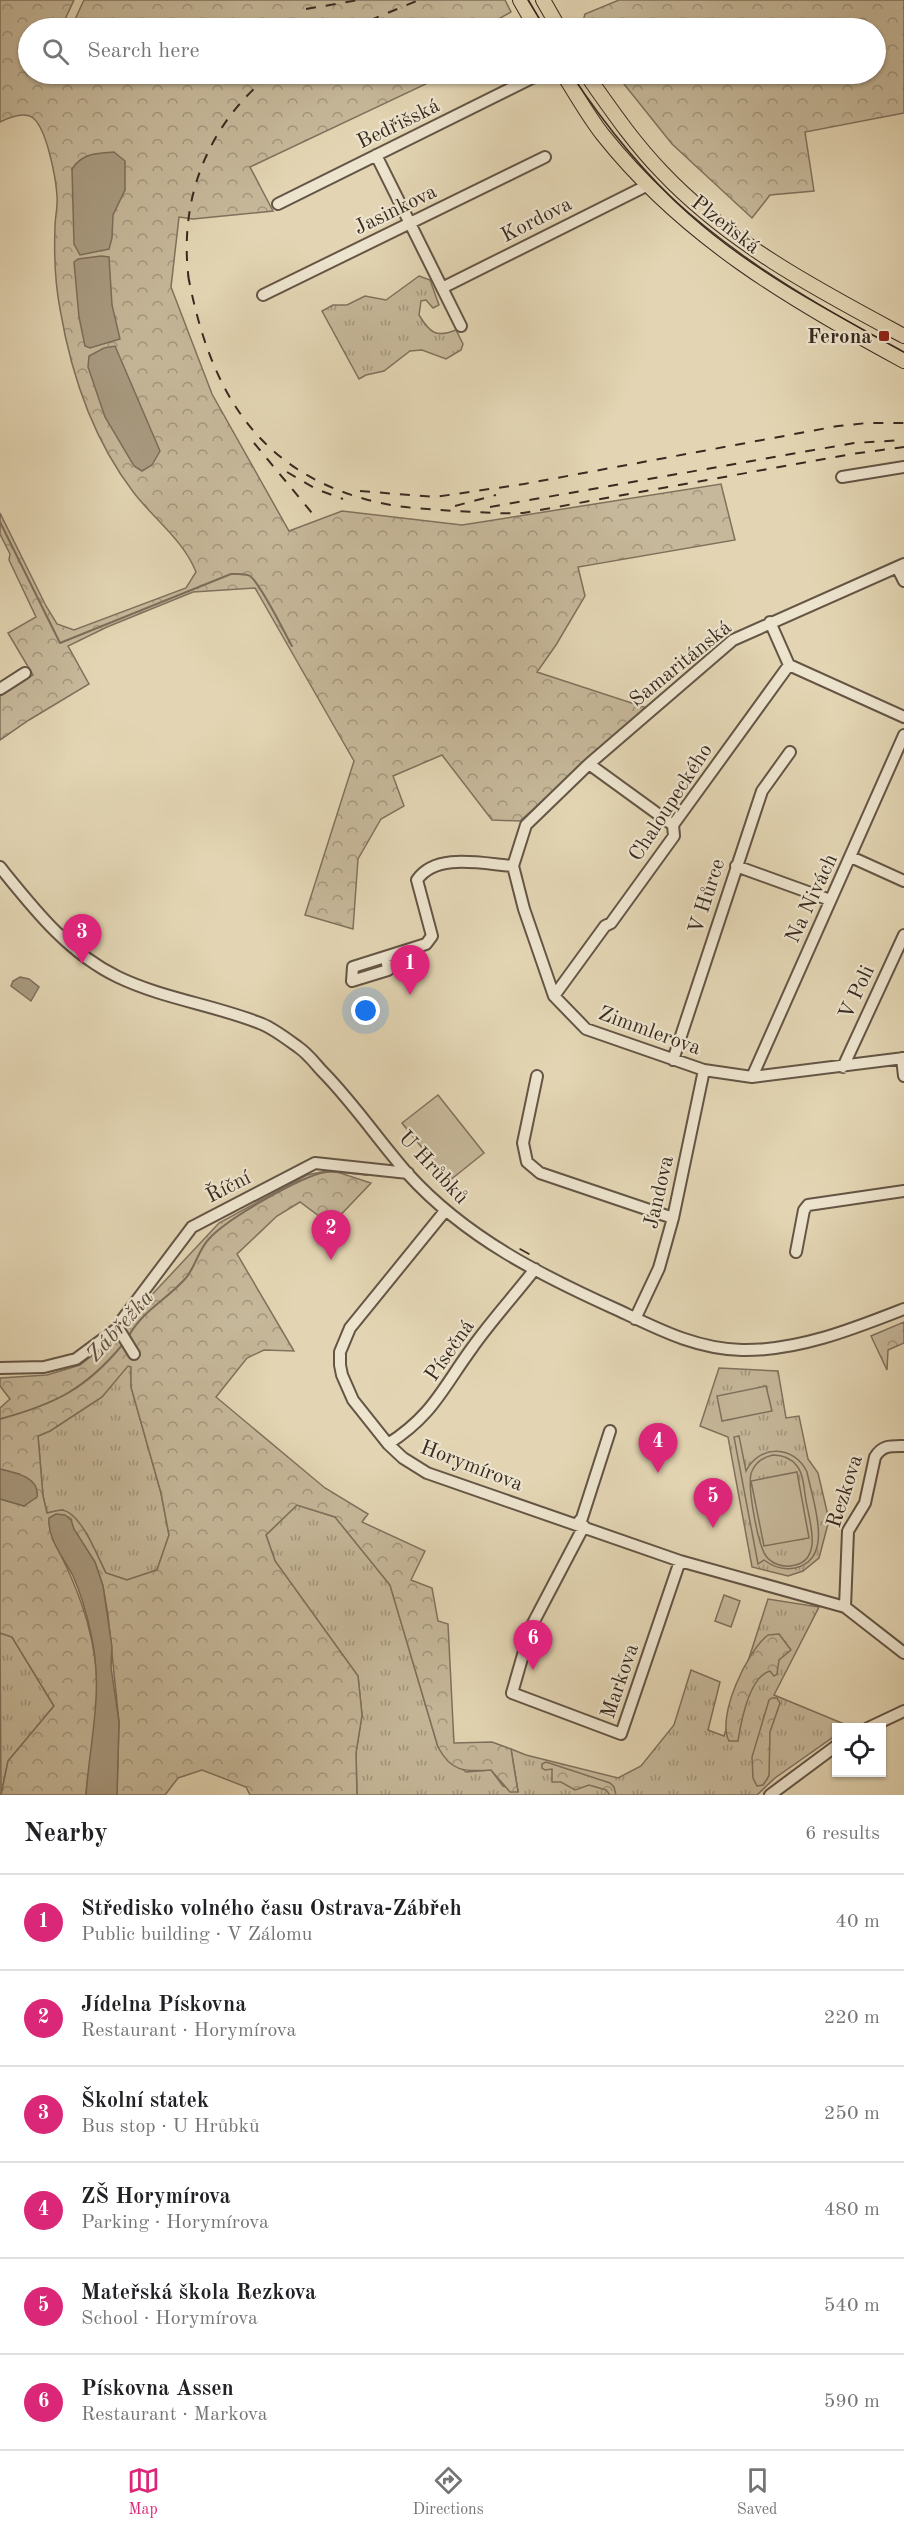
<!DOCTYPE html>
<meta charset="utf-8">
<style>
:root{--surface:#fff;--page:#f6f6f6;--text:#202124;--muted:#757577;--line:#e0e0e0;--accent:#db2777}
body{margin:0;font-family:"Old Standard TT",serif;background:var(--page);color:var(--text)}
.controls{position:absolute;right:18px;bottom:18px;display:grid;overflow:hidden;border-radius:0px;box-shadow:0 2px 4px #0004}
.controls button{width:54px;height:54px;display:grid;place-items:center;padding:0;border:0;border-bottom:2px solid var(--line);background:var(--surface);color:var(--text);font:30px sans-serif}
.you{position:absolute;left:366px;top:1011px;width:21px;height:21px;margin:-15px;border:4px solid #fff;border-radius:50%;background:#1a73e8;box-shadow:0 0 0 9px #1a73e833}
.badge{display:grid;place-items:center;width:39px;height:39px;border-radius:50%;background:var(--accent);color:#fff;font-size:20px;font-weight:700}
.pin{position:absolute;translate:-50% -50px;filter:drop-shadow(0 2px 3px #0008)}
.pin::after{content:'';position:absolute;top:32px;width:21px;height:18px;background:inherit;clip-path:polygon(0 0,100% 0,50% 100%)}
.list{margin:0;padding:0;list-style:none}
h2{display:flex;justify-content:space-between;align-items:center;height:78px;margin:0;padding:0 24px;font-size:26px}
h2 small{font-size:20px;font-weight:400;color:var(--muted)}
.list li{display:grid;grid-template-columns:39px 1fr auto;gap:18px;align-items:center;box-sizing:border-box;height:96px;padding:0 24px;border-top:2px solid var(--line)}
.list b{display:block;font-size:22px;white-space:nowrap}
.list p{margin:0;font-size:20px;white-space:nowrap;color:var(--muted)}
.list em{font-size:20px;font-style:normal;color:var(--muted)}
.icon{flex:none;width:33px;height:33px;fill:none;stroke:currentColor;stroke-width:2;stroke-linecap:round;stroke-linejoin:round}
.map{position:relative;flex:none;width:904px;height:1795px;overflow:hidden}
.search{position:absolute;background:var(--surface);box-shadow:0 2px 4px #0004;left:18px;right:18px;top:18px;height:66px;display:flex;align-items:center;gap:15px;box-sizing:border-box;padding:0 21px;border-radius:33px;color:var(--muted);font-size:22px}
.sheet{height:654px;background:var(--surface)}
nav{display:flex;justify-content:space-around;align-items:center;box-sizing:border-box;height:84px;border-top:2px solid var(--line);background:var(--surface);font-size:16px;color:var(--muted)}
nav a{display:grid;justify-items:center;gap:3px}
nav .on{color:var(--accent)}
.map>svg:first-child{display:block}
</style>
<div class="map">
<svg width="904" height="1795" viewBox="0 0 904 1795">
<defs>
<pattern id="grass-tufts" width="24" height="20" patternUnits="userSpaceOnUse" patternTransform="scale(1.5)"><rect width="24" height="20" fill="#c6b89a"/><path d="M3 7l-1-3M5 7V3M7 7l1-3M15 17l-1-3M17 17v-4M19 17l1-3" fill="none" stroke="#a2967d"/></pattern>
<pattern id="forest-crowns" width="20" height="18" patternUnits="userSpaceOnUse" patternTransform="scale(1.5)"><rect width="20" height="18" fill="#c6b89a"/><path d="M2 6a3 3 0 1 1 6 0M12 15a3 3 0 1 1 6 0" fill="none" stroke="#a2967d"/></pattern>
</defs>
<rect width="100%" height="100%" fill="#e3d5b3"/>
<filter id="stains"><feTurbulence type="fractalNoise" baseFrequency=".00333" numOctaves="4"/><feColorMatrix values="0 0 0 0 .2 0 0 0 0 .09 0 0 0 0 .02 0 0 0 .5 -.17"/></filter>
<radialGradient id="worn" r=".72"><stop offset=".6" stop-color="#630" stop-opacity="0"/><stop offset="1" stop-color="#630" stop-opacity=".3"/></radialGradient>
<path fill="url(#grass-tufts)" stroke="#80715d" stroke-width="1.5" d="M419 276 430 280 439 305 433 308 426 300 421 301 419 315C430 333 436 338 456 330L463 344 461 350 446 359 422 350 410 351 384 371 366 375 359 379 322 311 333 305H347L365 296 386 300Z
M128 1365 131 1367V1387L161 1493 169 1535 157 1570 127 1580 106 1573 87 1534 63 1510 47 1513 43 1496 38 1436 50 1431 102 1397Z
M719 1368 778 1371 786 1418 799 1416 808 1459 818 1473 829 1520 819 1558 803 1571 788 1576 752 1567 728 1437 700 1426Z
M297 1505 335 1517 390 1585 438 1747 466 1772 491 1770 503 1786 518 1791 511 1749 526 1755 618 1778 641 1766 674 1725 691 1670 720 1682 708 1730 724 1736 768 1599 819 1607 774 1695 849 1726 836 1728V1735L775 1778 757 1795H357L356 1753 362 1715 358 1676 275 1561 266 1535Z
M0 1633 12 1637 54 1706 8 1761 1 1795Z"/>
<path fill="url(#forest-crowns)" stroke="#80715d" stroke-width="1.5" fill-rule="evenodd" d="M0 0H74L61 28H28V74H436L428 83 250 167 273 211 193 219 179 217 171 287 212 394 289 531 342 511 462 525 721 484 735 540 578 567 585 596 556 645 537 672 647 708 520 821 492 820 442 755 393 776 404 806 381 819 358 859 353 929 305 915 354 761 255 588 193 592 107 627 68 646 89 684 29 720 0 740V696L33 675 8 633 36 617 9 560 10 554 0 534V513L46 606 57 624 74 630 186 588 196 572C184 541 154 519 134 493 94 441 71 374 60 309 55 283 54 254 55 227 55 217 58 206 57 196 56 179 47 129 33 118 24 111 10 117 0 122Z
M84 0H505L511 12 482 28H71Z
M619 0H904V113L805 132 814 191 770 195 752 218 672 144 616 74H876V28H586L583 21 585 14Z
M331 1170 371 1183 331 1225 300 1202 277 1216 237 1254 294 1351 264 1350 247 1358 216 1397 325 1488 368 1514 362 1522 425 1551 411 1580 432 1588 438 1621 448 1624 454 1743 492 1742 511 1749 518 1792H510L491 1770C465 1772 451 1772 438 1747L390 1585 335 1517 297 1505 266 1535 275 1561 358 1676 362 1715 356 1753 357 1795H250L246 1787 202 1770 178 1778 165 1795H117L119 1722 108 1615 103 1586 95 1562 73 1529 71 1520 52 1538C82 1594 101 1648 97 1713 95 1740 88 1768 86 1795H1L8 1761 54 1706 12 1637 0 1633V1499L24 1506 20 1474 0 1469V1408L10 1399 0 1386V1378L47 1375 80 1365 103 1347 219 1223 307 1175ZM128 1366 131 1367V1387L161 1493 169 1535 157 1570 127 1580 106 1573C98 1558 81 1512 62 1510 58 1510 52 1512 47 1513L43 1496 38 1436 50 1431 102 1397Z
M904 1322V1343L888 1350 887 1370 871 1336Z
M779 1634 791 1650 779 1660 777 1674 774 1676 770 1671C749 1677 741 1722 738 1741H729C716 1717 747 1651 768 1635Z
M772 1698H777L780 1703 770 1732 769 1776 763 1785 757 1786 753 1778 752 1757 769 1700Z
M546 1762 610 1783 614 1787 616 1795H610L606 1790 589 1785 575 1790 561 1782H552V1769L545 1770 542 1768V1764Z"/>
<path fill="#c6b89a" stroke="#80715d" stroke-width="1.5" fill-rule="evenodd" d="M438 1095 484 1153 449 1181 402 1123Z
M766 1386 772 1411 722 1421 717 1396Z
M739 1436 746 1471C760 1444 794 1445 807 1472 812 1499 836 1559 795 1568 784 1570 773 1567 764 1560L758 1564 734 1437ZM773 1455C782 1455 791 1458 797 1466 804 1475 804 1490 806 1501 810 1523 824 1563 790 1566 781 1567 771 1563 766 1556 758 1545 746 1483 752 1471 756 1462 764 1457 773 1455Z
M797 1472 809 1538 764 1546 751 1481Z
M724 1595 740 1601 731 1627 715 1621Z"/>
<path fill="#a99b81" stroke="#7c6e5a" stroke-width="1.5" d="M114 152 125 161V190L113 215 112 238 109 249 80 255 74 244 72 169C82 153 98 153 114 152Z
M101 256 109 257 112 305 120 339 90 348 85 346 79 317 74 262 78 259Z
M115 346 160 451 152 465 142 471 134 466 105 417 88 367 89 356 104 348Z
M20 977 29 979 39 987 31 1001 11 986 13 981Z
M0 1469C14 1473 40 1476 37 1497L24 1506 0 1499Z
M56 1514 65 1515 71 1520 74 1529 95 1562 103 1586 112 1647 111 1667 119 1722 117 1795H86C90 1739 104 1691 91 1634 87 1615 81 1594 73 1576 64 1558 47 1539 49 1518Z"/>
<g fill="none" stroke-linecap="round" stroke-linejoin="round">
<path stroke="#7c6e5a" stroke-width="2" d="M0 522 60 643 231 574C237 574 245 573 250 576 261 584 284 632 292 646
M128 1337C144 1309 165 1301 185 1279 195 1268 198 1251 208 1240 225 1220 301 1176 326 1172 339 1171 354 1174 367 1175
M0 1419C55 1404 86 1389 123 1344"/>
<defs>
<path id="minor" d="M376 155 461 326
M278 204 534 77
M442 288 648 185
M263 295 545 157
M842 477 904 467
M904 564 733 640 589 764 526 825 513 866 524 909 554 996 586 1029 704 1070 752 1077 904 1058
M897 567 904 581
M789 665 904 717
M0 689 25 673
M589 764 673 825
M851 857 904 881
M736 866 830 900
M0 867C34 909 68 953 118 977 164 999 215 1005 262 1024 274 1029 287 1039 298 1047 307 1053 314 1062 321 1070 353 1102 378 1140 408 1174 466 1238 542 1276 620 1311 660 1330 697 1349 742 1350 798 1351 853 1329 904 1309
M386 957 388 970 352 981 353 967 426 944 432 936 417 880C436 852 483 864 513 866
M554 996 605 926 611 923 674 836 673 825 789 665 770 622
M902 1058 904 1076
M673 1060 762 791 790 752
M843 1067 904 935
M537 1076 523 1143 527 1162 540 1173 673 1218
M752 1077 904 735
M445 1211 350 1328 340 1352V1365L342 1375 353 1400 388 1444 403 1458 427 1473 680 1561 845 1607 904 1653
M796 1252 804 1210 808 1205 904 1191
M635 1319 659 1268 673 1218 704 1070
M134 1354 118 1328 119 1324 192 1227 315 1163 408 1173
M0 1368 44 1367 76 1359 118 1328
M388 1444C433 1415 442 1389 472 1348 491 1321 514 1296 535 1269
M577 1524 582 1518 610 1431
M584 1526 531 1627 512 1693 621 1734 680 1561
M845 1607 848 1531 865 1503 875 1457C882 1445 891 1446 904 1446
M868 1728 904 1711
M770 1795 836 1746"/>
<path id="major" d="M520 0 536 28
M543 0 559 28
M563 74C576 94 588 116 603 135 684 237 791 300 904 361
M586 74C610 108 633 142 662 172 730 244 818 290 904 336"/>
</defs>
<use href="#minor" stroke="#645545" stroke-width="14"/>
<use href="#major" stroke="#392a20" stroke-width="16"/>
<use href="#minor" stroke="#ede4ce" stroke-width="10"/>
<use href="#major" stroke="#e3d5b3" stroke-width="14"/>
<path stroke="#392a20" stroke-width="1.5" d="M528 0 545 28
M571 74C605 125 643 173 689 214 753 271 829 311 904 352
M520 1249 529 1254"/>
<path stroke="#392a20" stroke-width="2" stroke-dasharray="10 10" stroke-linecap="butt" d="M306 9 359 0
M351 28 419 0
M188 275C209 387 255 471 372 501 399 508 427 509 454 511 477 512 500 514 523 513L852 454 904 447
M189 281C178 200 207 125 271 74
M254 443 312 513
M287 472 316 489 343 499
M360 491 435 497 524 484 838 426 867 423H904
M455 506 496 495
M490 507 854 443 904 440"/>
</g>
<rect fill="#8f2418" stroke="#ede4ce" stroke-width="2" x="878" y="330" width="12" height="12" rx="3"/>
<g text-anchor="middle" stroke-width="4.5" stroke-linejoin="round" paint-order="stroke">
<g font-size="21" fill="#392a20" stroke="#ede4ce">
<text transform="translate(398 123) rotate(-26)" y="7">Bedřišská</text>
<text transform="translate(395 209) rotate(-26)" y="7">Jasinkova</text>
<text transform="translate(536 219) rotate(-27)" y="7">Kordova</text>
<text transform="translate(726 224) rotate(38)" y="7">Plzeňská</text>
<text transform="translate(680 663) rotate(-39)" y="7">Samaritánská</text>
<text transform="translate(670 802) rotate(-57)" y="7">Chaloupeckého</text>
<text transform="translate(706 896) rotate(-72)" y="7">V Hůrce</text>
<text transform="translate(811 898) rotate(-65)" y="7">Na Nivách</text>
<text transform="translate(856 992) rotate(-65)" y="7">V Poli</text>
<text transform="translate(650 1030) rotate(20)" y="7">Zimmlerova</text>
<text transform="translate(434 1167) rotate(47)" y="7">U Hrůbků</text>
<text transform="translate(228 1186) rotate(-27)" y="7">Říční</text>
<text transform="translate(658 1192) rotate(-77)" y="7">Jandova</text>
<text transform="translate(449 1350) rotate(-55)" y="7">Písečná</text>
<text transform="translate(472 1465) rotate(21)" y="7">Horymírova</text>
<text transform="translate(844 1491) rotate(-72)" y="7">Rezkova</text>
<text transform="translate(619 1681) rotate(-71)" y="7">Markova</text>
</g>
<g font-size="21" font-weight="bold" fill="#392a20" stroke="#ede4ce" text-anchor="end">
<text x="872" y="343">Ferona</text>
</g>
<g font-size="22" font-style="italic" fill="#5b4c3d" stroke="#ede4ce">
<text transform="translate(119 1325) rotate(-48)" y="8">Zábřežka</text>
</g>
</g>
<rect width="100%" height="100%" filter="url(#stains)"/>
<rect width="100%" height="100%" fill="url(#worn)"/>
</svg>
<div class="controls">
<button><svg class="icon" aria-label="locate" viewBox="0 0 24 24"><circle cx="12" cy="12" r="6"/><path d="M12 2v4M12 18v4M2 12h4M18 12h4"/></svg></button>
</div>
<div class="you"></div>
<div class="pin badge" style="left:410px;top:995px">1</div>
<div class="pin badge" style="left:331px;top:1260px">2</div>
<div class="pin badge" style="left:82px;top:964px">3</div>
<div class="pin badge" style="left:658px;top:1473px">4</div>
<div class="pin badge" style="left:713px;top:1528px">5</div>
<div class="pin badge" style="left:533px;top:1670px">6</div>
<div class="search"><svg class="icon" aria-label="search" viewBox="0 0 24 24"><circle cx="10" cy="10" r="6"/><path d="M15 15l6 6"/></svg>Search here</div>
</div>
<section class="sheet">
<h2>Nearby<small>6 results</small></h2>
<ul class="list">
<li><span class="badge">1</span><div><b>Středisko volného času Ostrava-Zábřeh</b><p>Public building · V Zálomu</p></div><em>40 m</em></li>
<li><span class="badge">2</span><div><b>Jídelna Pískovna</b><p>Restaurant · Horymírova</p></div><em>220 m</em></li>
<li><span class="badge">3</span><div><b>Školní statek</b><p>Bus stop · U Hrůbků</p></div><em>250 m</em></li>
<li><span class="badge">4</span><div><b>ZŠ Horymírova</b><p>Parking · Horymírova</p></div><em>480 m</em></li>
<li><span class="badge">5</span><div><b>Mateřská škola Rezkova</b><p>School · Horymírova</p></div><em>540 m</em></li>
<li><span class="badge">6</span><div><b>Pískovna Assen</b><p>Restaurant · Markova</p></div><em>590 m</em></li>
</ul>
</section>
<nav>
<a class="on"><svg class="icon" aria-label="map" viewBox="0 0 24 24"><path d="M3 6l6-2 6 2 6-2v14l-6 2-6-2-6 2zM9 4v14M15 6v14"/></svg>Map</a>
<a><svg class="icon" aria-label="directions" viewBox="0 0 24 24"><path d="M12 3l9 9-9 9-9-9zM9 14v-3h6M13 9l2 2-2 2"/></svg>Directions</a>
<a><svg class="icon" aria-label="saved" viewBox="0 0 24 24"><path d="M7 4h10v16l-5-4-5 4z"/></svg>Saved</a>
</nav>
